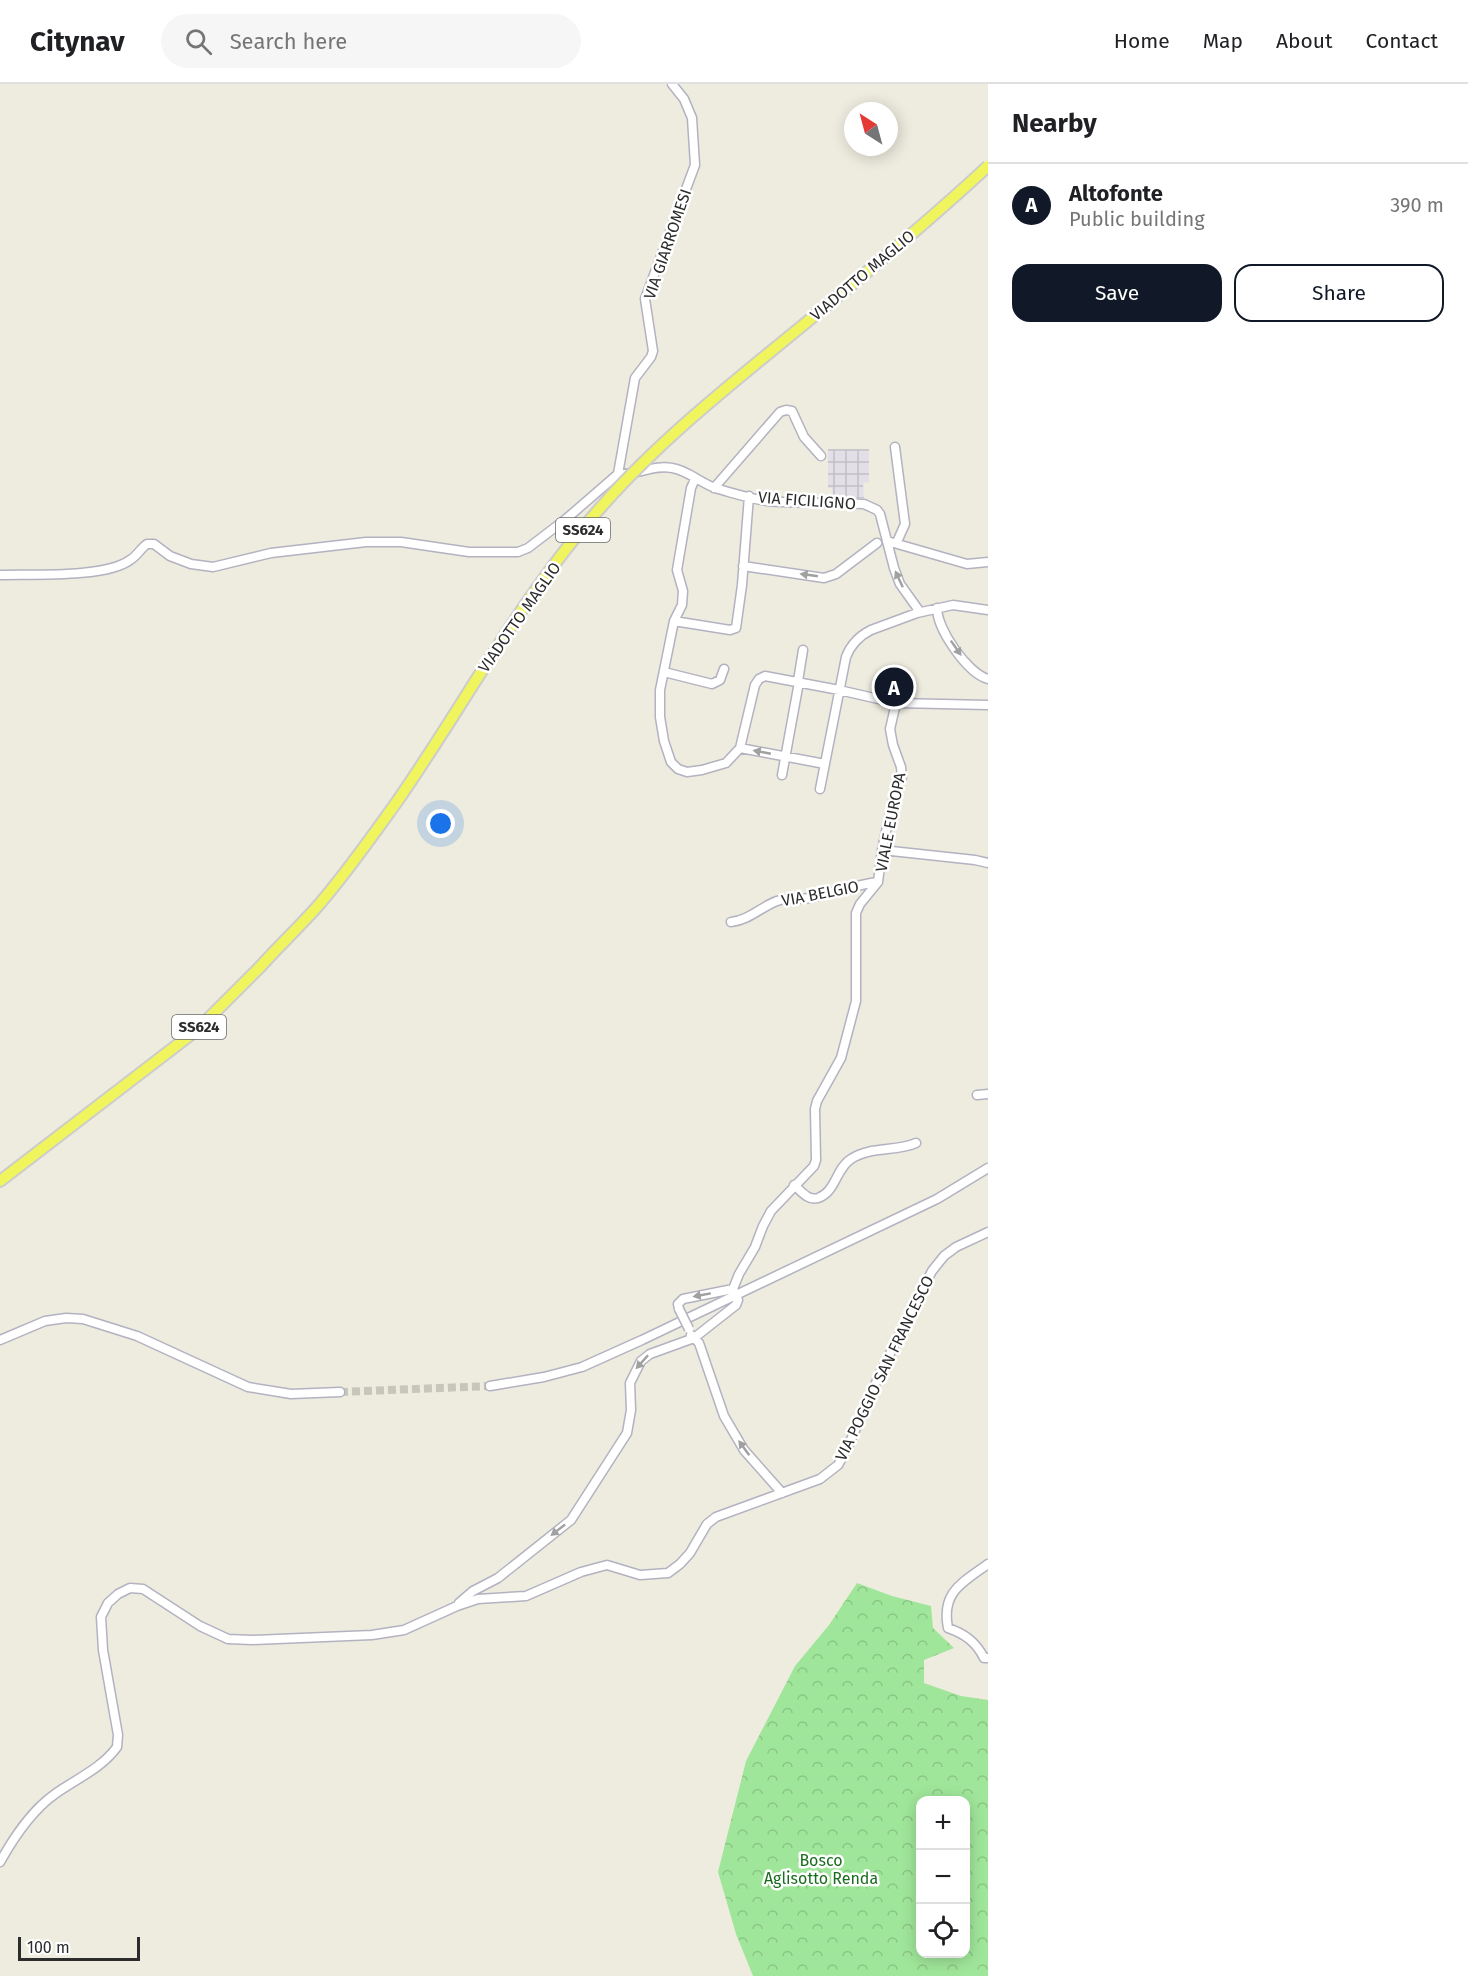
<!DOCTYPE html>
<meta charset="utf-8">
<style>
:root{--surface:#fff;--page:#f6f6f6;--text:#202124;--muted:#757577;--line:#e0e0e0;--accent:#111827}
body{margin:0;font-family:"Fira Sans",sans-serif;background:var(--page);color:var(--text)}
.controls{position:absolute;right:18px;bottom:18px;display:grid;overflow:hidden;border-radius:12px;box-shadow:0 3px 15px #0003}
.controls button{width:54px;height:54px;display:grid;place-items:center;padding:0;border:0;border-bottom:2px solid var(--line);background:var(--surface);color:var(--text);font:30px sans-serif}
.compass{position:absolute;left:844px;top:18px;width:54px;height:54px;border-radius:50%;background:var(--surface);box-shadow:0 3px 15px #0003;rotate:324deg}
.scale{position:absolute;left:18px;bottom:15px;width:122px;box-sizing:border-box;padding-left:6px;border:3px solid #2c2c2c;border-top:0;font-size:16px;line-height:21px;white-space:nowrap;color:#2c2c2c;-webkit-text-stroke:4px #fff;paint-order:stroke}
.you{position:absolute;left:441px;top:740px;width:21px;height:21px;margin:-15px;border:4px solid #fff;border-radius:50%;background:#1a73e8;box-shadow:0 0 0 9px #1a73e833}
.badge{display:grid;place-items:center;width:39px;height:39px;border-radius:50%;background:var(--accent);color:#fff;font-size:20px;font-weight:700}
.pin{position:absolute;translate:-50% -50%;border:3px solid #fff;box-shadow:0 2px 6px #0006}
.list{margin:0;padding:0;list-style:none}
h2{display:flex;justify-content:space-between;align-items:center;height:78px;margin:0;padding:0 24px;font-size:26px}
h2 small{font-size:20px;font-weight:400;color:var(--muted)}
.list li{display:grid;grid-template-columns:39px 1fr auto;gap:18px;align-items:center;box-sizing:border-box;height:84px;padding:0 24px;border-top:2px solid var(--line)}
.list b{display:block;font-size:22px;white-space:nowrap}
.list p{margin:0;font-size:20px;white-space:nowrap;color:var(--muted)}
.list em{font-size:20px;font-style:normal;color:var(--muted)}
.actions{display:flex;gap:12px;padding:18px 24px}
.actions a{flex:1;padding:14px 0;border:2px solid var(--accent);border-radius:18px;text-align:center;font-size:21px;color:var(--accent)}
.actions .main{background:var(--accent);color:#fff}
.icon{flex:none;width:33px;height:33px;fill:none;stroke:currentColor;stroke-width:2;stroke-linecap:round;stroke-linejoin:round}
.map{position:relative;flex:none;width:988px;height:1892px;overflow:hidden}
header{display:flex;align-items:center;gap:36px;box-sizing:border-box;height:84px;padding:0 30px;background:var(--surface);border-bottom:2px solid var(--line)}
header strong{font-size:28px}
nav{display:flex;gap:33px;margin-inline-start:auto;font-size:21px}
.search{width:420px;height:54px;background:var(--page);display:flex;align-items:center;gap:15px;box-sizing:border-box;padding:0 21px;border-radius:33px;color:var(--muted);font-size:22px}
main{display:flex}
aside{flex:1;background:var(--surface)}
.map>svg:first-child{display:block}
</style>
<header>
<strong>Citynav</strong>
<div class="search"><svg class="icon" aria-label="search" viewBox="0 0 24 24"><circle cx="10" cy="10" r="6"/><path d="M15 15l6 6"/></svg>Search here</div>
<nav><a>Home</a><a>Map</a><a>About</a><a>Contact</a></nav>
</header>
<main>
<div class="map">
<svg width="988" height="1892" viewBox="0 0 988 1892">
<defs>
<pattern id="industrial-grid" width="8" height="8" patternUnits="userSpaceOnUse" patternTransform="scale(1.5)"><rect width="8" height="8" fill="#e3dfe7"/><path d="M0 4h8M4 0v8" fill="none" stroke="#c3c0c6"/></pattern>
<pattern id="forest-crowns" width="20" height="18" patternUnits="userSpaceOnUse" patternTransform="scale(1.5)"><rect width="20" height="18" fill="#a0e69a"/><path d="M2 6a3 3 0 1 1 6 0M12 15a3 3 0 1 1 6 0" fill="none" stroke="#8ac585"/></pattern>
</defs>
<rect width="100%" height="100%" fill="#eeecdf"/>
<path fill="url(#industrial-grid)" d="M828 365H869V398L863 399 864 414H833L832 404H828Z"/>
<path fill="url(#forest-crowns)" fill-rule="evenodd" d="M857 1499 892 1512 931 1522 933 1544 954 1564 924 1576V1599L961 1612 988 1616V1892H753L736 1850 718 1788 746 1677 795 1582 829 1541ZM920 1716H966V1870H920Z"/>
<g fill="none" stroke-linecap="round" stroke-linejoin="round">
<path stroke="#c7c6bb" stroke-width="8" stroke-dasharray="8 4" stroke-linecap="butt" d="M340 1308 490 1302"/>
<defs>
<path id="minor" d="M895 363 905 440 897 458
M618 390 635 294 651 273 653 267 645 215 695 81 692 34 684 15 672 0
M618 390C636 392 654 380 672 384 688 386 701 400 718 405 733 409 751 415 767 417 799 420 832 418 864 420L877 426 880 430 894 484 900 500 920 528
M695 395 691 404 677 486 683 507 682 521 674 537 660 606V633L664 657 671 678 678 685 687 688 702 686 726 679 740 664 755 601 759 595 765 592 839 606 896 619 988 621
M714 404 780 328 786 326 792 327 804 353 821 372
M887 457 967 480 988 478
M743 482 824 494 836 490 877 459
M0 491C31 490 106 494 130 476 137 472 141 464 147 460H154L170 472 191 480 213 483 271 469 366 458H401L469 468H518L528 464 566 435 618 390
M937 524C937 545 967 589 988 595
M674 537 730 546 736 544 742 501 749 412
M664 588 712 600 720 596 724 585
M798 597 803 566
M740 664 825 680
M782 691 799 598
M820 705 846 573C851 560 859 552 871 546L917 529 953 521 988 526
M882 766 975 776 988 779
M731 838C749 836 761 823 777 817 788 813 799 816 810 814 833 809 854 801 878 798
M977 1011 988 1010
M794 1101C801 1107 808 1117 818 1114 836 1108 836 1084 851 1075 870 1062 896 1068 916 1059
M679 1225 678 1220 683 1215 733 1205
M691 1251 699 1259 724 1332 744 1366 782 1409
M0 1256 45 1237 66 1234 83 1235 137 1252 248 1303 291 1310 340 1308
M490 1302 544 1293 582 1283 642 1256 937 1115 988 1084
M988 1480C962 1499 941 1508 948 1544 965 1550 976 1558 984 1574H988
M459 1519 473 1507 498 1494 571 1436 627 1349 631 1326 630 1299 641 1277 650 1270 694 1254 736 1221 738 1216 733 1205 739 1190 755 1163 763 1142 771 1127 814 1082 816 1076 815 1025 817 1017 841 974 856 917V829L860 820 878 798 882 766 892 720 902 693 901 683 893 661 890 645 896 619
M0 1778C14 1753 31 1727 55 1710 76 1695 102 1684 117 1663L118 1651 103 1566 101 1533 108 1519 118 1510 130 1504 143 1505 200 1542 228 1555 252 1556 372 1551 404 1546 457 1522 478 1515 526 1512 581 1488 607 1481 640 1491 668 1489 680 1480 690 1469 707 1440 716 1433 820 1395 838 1381 846 1367 882 1285 932 1187 944 1172 956 1163 988 1148"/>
<path id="major" d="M0 1097 198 945 260 883"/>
</defs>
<use href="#minor" stroke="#b3b2c0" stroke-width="11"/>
<use href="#major" stroke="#ccc" stroke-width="14"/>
<use href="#minor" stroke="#fff" stroke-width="8"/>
<use href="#major" stroke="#f0f55d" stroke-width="10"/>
<defs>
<path id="minor-bridge" d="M679 1225 689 1245"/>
<path id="major-bridge" d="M260 883C278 863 298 844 316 824 345 791 370 755 396 719 465 620 521 512 602 422 670 345 752 284 831 218 884 174 938 129 988 82"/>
</defs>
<use href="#minor-bridge" stroke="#b3b2c0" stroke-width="11" stroke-linecap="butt"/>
<use href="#major-bridge" stroke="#ccc" stroke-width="14" stroke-linecap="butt"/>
<use href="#minor-bridge" stroke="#fff" stroke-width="8"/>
<use href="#major-bridge" stroke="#f0f55d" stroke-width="10"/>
</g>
<defs><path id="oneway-solid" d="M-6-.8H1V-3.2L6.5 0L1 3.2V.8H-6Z" transform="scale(1.5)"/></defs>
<g fill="#a0a0a0">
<use href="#oneway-solid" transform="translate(809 491) rotate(-172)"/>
<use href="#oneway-solid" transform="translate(899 495) rotate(-115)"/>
<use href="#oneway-solid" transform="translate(956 564) rotate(55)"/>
<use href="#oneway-solid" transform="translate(762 668) rotate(-169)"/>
<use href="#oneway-solid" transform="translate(702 1211) rotate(170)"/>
<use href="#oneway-solid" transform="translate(642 1278) rotate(132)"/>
<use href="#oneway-solid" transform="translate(744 1364) rotate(-126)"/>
<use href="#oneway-solid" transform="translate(558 1446) rotate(142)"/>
</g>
<g text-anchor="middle" stroke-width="5" stroke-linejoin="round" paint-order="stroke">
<g fill="#fff" stroke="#6b6b6b" stroke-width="1.5">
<rect x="556" y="434" width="54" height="24" rx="4.5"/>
<rect x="172" y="931" width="54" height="24" rx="4.5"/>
</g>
<g font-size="15" font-weight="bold" fill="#2c2c2c">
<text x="583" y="451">SS624</text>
<text x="199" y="948">SS624</text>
</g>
<g font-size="16" fill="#2c2c2c" stroke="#fff">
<text transform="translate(667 160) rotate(-71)" y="6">VIA GIARROMESI</text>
<text transform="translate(862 191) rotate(-40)" y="6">VIADOTTO MAGLIO</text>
<text transform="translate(807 416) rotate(4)" y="6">VIA FICILIGNO</text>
<text transform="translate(519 533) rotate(-55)" y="6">VIADOTTO MAGLIO</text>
<text transform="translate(890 738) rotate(-79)" y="6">VIALE EUROPA</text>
<text transform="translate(820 809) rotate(-11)" y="6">VIA BELGIO</text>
<text transform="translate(884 1284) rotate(-64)" y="6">VIA POGGIO SAN FRANCESCO</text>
</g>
<g font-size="16" fill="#196d1d" stroke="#fff">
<text x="821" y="1782">Bosco<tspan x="821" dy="18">Aglisotto Renda</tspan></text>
</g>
</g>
</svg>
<div class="controls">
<button>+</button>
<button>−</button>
<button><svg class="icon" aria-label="locate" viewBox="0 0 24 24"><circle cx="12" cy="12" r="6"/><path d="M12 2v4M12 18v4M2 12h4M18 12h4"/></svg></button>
</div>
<svg class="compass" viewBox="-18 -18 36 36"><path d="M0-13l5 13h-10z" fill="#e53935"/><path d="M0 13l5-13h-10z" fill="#757577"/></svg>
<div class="scale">100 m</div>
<div class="you"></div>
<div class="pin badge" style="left:894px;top:603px">A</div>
</div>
<aside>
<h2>Nearby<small></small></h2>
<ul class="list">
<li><span class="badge">A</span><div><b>Altofonte</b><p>Public building</p></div><em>390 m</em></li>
</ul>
<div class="actions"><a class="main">Save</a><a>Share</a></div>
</aside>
</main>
